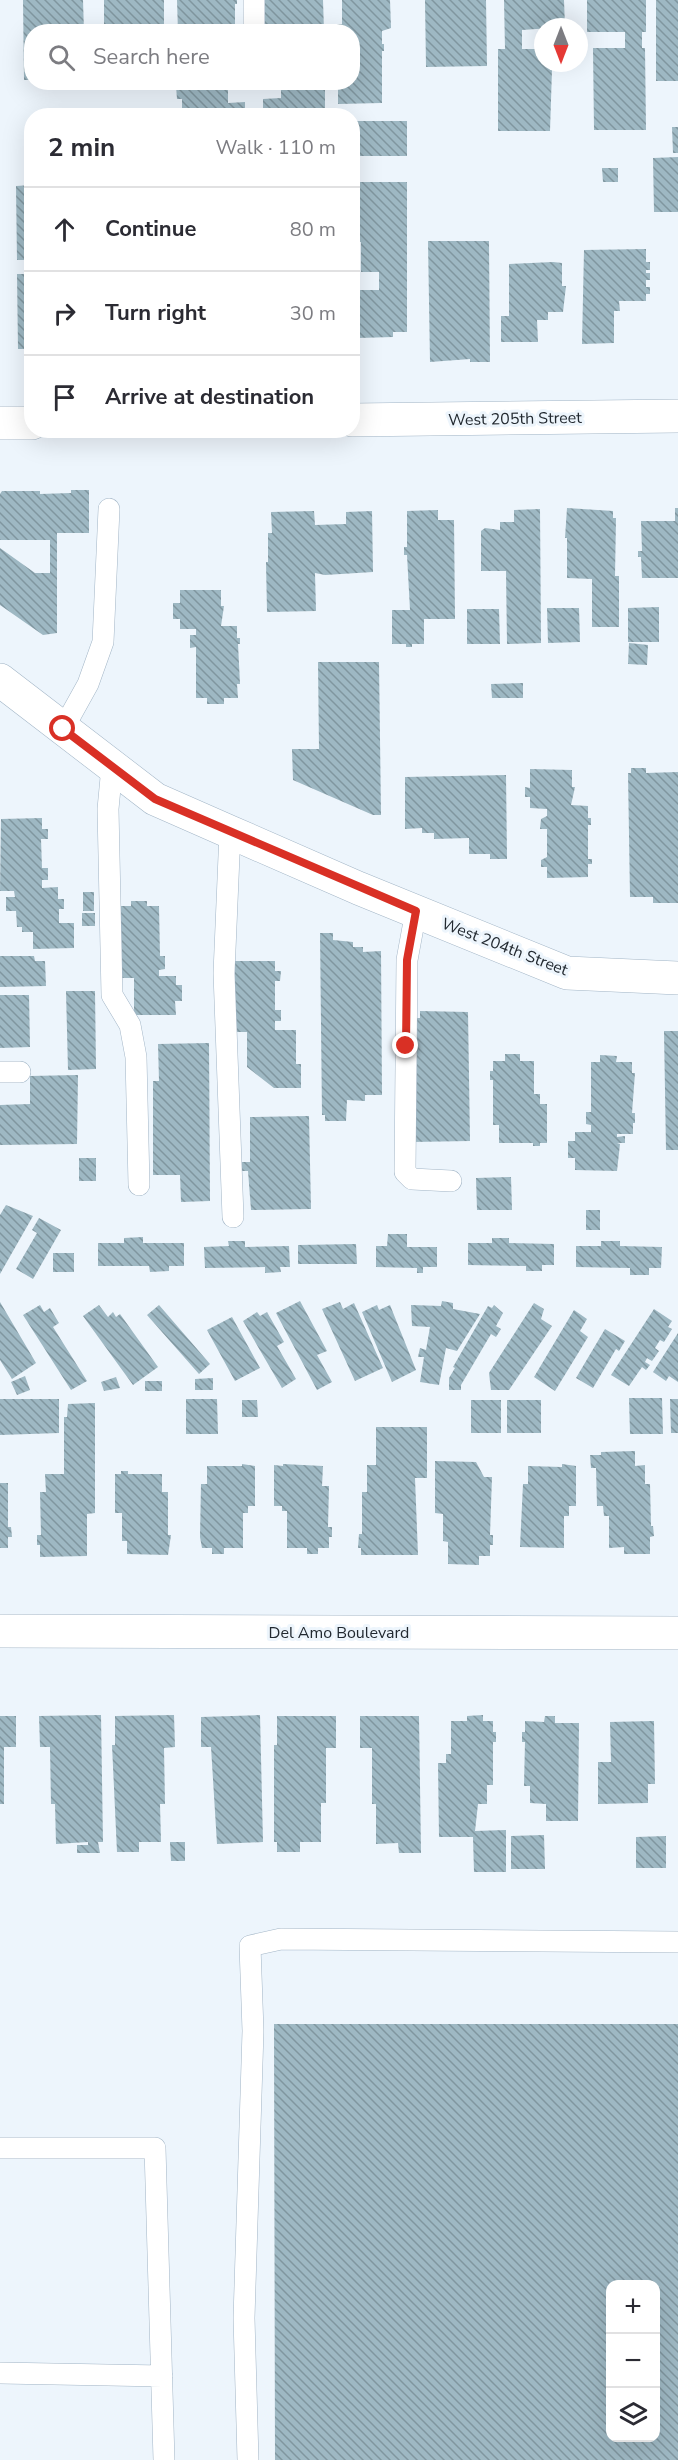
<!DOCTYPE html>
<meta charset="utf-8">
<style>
:root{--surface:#fff;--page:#f7f7f7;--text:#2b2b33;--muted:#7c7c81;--line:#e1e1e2}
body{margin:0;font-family:"Nunito Sans",sans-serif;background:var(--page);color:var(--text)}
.controls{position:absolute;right:18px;bottom:18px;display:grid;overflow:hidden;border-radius:12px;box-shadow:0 6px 24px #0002}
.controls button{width:54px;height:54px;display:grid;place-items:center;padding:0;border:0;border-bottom:2px solid var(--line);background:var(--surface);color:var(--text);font:30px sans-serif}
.compass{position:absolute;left:534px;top:18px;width:54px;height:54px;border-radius:50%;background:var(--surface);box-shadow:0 6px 24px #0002;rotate:180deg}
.stop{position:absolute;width:18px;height:18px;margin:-14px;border:4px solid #d93025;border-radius:50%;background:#fff}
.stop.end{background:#d93025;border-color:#fff;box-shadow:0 2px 6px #0008}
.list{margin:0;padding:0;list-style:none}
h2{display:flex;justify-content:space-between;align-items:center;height:78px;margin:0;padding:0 24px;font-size:26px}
h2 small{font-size:20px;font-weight:400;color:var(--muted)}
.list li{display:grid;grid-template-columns:39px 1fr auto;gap:18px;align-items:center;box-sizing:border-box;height:84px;padding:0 24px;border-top:2px solid var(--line)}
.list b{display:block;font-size:22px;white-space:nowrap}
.list em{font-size:20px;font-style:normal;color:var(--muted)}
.icon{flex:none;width:33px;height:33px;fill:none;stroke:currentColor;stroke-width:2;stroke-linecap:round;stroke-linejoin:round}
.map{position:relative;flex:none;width:678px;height:2460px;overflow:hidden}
.search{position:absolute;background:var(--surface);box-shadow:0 6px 24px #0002;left:24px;top:24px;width:336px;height:66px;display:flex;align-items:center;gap:15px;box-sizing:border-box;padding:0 21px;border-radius:24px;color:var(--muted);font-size:22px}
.panel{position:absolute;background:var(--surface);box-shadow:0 6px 24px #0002;left:24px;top:108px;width:336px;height:330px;border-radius:24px}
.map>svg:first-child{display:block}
</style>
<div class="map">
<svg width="678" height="2460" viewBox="0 0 678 2460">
<defs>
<pattern id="building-back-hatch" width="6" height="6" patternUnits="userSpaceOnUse" patternTransform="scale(1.5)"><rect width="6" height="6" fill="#9eb8c3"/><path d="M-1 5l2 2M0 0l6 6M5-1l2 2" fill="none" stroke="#80969f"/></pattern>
</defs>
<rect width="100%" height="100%" fill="#edf5fc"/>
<path fill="url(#building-back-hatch)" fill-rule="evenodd" d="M23 0H83L84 32H32V80H24Z
M104 0H164V32H104Z
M177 0H237V4H235V32H178Z
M263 0H323L324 31 263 32Z
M342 0H390L391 28 382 31V44H384V51H382V103L338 104V82H352V32H337V24H342Z
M425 0H486L487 66 426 67Z
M504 0H564L565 27 522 30V49H543V63H550V70H552L550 131H498V49H505Z
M587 0H646V32H642V48H645L646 130H594L593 48H625V32H587Z
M656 0H678V81H656Z
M182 82H228V103L245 102V116H182V99H177L176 86H182Z
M281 82H325V116H263V99L281 98Z
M357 121H407V156H352V124H357Z
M672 127H678V153H673Z
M678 157V212H654L653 158Z
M602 168H618V182H603Z
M360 182H407V332H393V337L358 338V290H379V272H361V242H357Z
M32 185V260H17L16 186Z
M428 241H489L490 362H470V359L430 362Z
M646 249V262H650V270H646V273H650V280H646V287H650V294H646V301H619L620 311H614V343L582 344 584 250Z
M553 262 562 263V286H566L563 312H548V320H537L538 342H501V316H509V264Z
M17 274H32V349H18Z
M71 490H89V533H57V633L43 635 0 605V548L35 573H50V540H0V494L2 491H40V494L71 493Z
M567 508 613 511V518H616L615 576H619V627H592V579L567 578V538H565Z
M675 508H678V578H642L641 557H638V551H642L641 521H675Z
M540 509 541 643 507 644 506 571H481V531L485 528 500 530V522H514V510Z
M438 510V520H454L455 619H424V644H412V647H406V644H392V610H410L407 555H404V547H407V511Z
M314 511 315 525 346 524V512L372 511 373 572 325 575 315 573 316 611 267 612 266 562H268V533H272L271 512Z
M180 590H221V606H224L221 626H237V638H240V644H238L240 684H237L238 698H224V704H207V698H196V647L190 648V635H196V629H180V619H173V603H180Z
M659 607V642H628V608Z
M547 608H579L580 642 548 643Z
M467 609H499L500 644H467Z
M629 643 648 645 647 665 628 664Z
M318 662H379L381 815H373L293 780 292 749H319Z
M523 683V698H492L491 684Z
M631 768H646V773L678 772V903H653V897H630L628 773H631Z
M530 769 572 770V787H575L571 805 588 806V818H591V825H588V859H592V864H588V877L547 878V867H541V860L547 857V829H540L541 819 547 816V809L530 808V797H525V787L530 788Z
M506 775 507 859H490V854H469V838L434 839V833H422V828L405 829V777Z
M42 818V829H48V839H41L42 868H48V880H42V888L58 887V899H64V909H59V923H74V948L33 949V932H22V927H17L16 911H6V897H15L14 891H0L1 819Z
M83 892H94V911H83Z
M131 901H147V906H159L160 956H165V969L159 970V976H176V985H182V1001H175L176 1015H134V978H118L116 906H131Z
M82 913H95V926H82Z
M320 933H333V940L353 942V947H363V952L381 951 382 1095H365V1101L347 1100 346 1121H325V1115H322Z
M0 956H34L35 961H45L46 986 0 987Z
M233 961H275V971H281L280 981H275V1010H281V1021H275V1030H296V1064H301V1088H274L247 1067V1032H234Z
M66 991H95L96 1069 68 1070Z
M0 995H29L30 1047 0 1048Z
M420 1011 468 1012 470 1141 412 1142 411 1018H420Z
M664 1031H678V1150H666Z
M209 1043 210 1201 181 1202 180 1175H153V1081H159L158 1044Z
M505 1054H520V1061H534V1094H540V1104H547V1143H540V1146H533V1143H499V1125H493V1080H490V1071H493V1061H505Z
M600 1055 617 1056 616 1062H632V1073H635L632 1113H635V1123H633V1134H617V1137L625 1136V1143H617L620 1144 617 1171 575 1170V1158H568V1141H575V1132H591V1125L586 1124V1112H591V1062H600Z
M78 1075 77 1144 0 1145V1105L30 1104V1076Z
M309 1116 311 1209 251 1210 248 1171H242V1162H250V1117Z
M79 1158H96V1181H79Z
M511 1177 512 1210H477L476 1178Z
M6 1205 33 1216 0 1274V1215Z
M586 1210H600V1230H586Z
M39 1218 61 1230 33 1279 16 1269 37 1233 32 1230Z
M388 1234H407V1247H437V1267H423V1273H417V1268L376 1267V1246H387Z
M143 1237V1243H184V1266H169V1271L150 1272 149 1266H98V1243H124V1238Z
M492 1238H509V1243L554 1244V1265H542V1271H526V1266L468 1265V1243H492Z
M228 1241H245V1247L289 1246 290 1267H280L281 1272 265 1273V1267L205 1268 204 1247 229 1246Z
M601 1241H620V1246L662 1247 661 1268H649V1275H630V1268L576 1267V1246H601Z
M356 1244 357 1264H298V1245Z
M53 1253H74V1272H53Z
M300 1301 327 1351 317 1355 332 1382 317 1390 276 1313Z
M442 1301 453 1303V1309L480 1314 457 1351 446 1348 439 1385 420 1382 424 1357H418L420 1348 426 1350 430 1327 412 1326 411 1305 441 1306Z
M0 1302 36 1363 12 1379 0 1360Z
M340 1302 343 1309 354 1303 383 1368 355 1381 322 1309Z
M534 1303 544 1309 541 1319 552 1326 509 1390H491L489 1373Z
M40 1305 44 1312 50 1308 59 1323 53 1327 87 1381 71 1390 23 1315Z
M99 1305 108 1317 113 1312 116 1317 120 1314 158 1367 133 1385 83 1316Z
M159 1305 210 1364 199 1374 147 1315Z
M377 1305 379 1310 390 1305 416 1370 392 1382 362 1312Z
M494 1305 503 1313 496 1326 501 1329 496 1337 491 1334 461 1385V1390H449V1378L455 1368 453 1367 488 1306 492 1308Z
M654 1309 672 1321 668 1327 672 1329 664 1342 660 1340 655 1348 659 1351 652 1361 647 1358 645 1362 650 1365 646 1370 642 1367 629 1386 611 1375Z
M574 1310 587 1319 580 1331 588 1337 555 1391 534 1377Z
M257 1312 260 1316 267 1312 284 1342 277 1346 296 1379 282 1388 243 1321Z
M232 1317 260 1368 235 1381 207 1330Z
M605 1329 625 1341 619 1351 616 1349 593 1388 576 1378Z
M678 1333V1382L669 1376 666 1381 653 1372Z
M25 1376 30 1390 17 1395 11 1382Z
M116 1377 120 1388 104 1391 101 1382Z
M213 1378V1390H195V1379Z
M145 1381H162V1391H145Z
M629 1398H662L663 1434H630Z
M0 1399H59V1433L0 1435Z
M186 1399H217L218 1434H186Z
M670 1399H678V1433H671Z
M242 1400H257L258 1417H242Z
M471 1400H501V1433H471Z
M507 1400H541V1433H507Z
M95 1403V1513L87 1514V1556L40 1557V1545H37V1535H41L40 1492H46L45 1474H64V1417H67L68 1404Z
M376 1427H427V1478H415L418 1555H361V1548H358L359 1534H362V1492H367V1465H376Z
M635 1451V1466L645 1465V1484H650L651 1526H653L654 1536 650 1537V1554H624V1547L609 1548V1516H604L603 1506H597L596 1468H591L590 1455H601V1452Z
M435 1461 476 1462 484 1477H492L490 1535H493V1545H490V1556H479V1565L448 1564V1542L443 1541V1514L435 1513Z
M242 1464 255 1466V1506H248V1513H243V1548H224V1554H212V1548H202L200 1537 201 1484H207V1466H242Z
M283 1464 323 1466 322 1486H329L328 1527H332V1537H329V1548H318V1554H307V1548H287V1511H282V1506H274V1465L283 1466Z
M562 1464 576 1466V1506H569V1516H564V1548L520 1547 523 1484H528V1466L562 1467Z
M121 1471H128V1474H162V1492H168V1535H171L168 1555 127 1554V1541H122V1513H115V1474H121Z
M0 1483H8V1527H11L12 1537H8V1548H0Z
M101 1715 103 1842H98L100 1853H77V1845H88V1842L56 1844 55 1804H51L50 1747H40L39 1716Z
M174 1715 175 1747 164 1748 165 1804H160L161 1842H139V1852H117L112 1745H115V1716Z
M260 1715 263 1842 217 1844 211 1747H201V1717Z
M483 1715V1721H493V1732H496V1742H493V1785H487V1804H478L475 1831 506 1830V1872H474L473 1837H439L438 1763H446V1754H451V1721H467V1716Z
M0 1716H16V1747H4V1804H0Z
M277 1716H336V1748H326V1803H321V1842H300V1852H277V1842H274V1745H277Z
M360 1716H419L421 1853H399L398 1843 376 1844V1804H372V1748H360Z
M545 1716H555V1723H579L578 1821H546V1804L530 1803V1786H524L525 1742H522V1732H525V1721L544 1722Z
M654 1721 655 1784H648V1803L598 1804V1762H611L610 1722Z
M544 1835 545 1869H511V1836Z
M666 1836V1868H636V1837Z
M170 1842H185V1861H171Z
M274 2024H678V2460H275ZM610 2284H656V2438H610Z"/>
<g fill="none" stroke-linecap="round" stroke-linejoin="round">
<defs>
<path id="service" d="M254 32V0
M63 729 88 684 103 642 109 509
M112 767 108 809 112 995 130 1025 136 1057 139 1185
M230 832 224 973 233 1217
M416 911 407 960 405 1172 412 1179 451 1181
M0 1072H20
M0 2148H155L164 2460
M0 2373 162 2376
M248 2460 244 2318 253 2031 250 1946 281 1939 678 1942"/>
<path id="minor" d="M352 420 678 416
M0 423H32
M0 680 155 799 230 832 358 888 567 973 678 978
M0 1631 678 1633"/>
</defs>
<use href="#service" stroke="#a2b5c6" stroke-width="22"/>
<use href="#minor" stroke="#a2b5c6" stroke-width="34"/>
<use href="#service" stroke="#fff" stroke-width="21"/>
<use href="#minor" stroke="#fff" stroke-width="33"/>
</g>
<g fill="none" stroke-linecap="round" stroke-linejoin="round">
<path stroke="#d93025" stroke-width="8" d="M63 729 155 799 416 911 407 960 406 1046"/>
</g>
<g text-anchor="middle" stroke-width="6" stroke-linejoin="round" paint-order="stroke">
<g font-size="16" fill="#222930" stroke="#edf5fc">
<text transform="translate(515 418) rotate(-1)" y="6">West 205th Street</text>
<text transform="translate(505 946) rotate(21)" y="6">West 204th Street</text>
<text x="339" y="1638">Del Amo Boulevard</text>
</g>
</g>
</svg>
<div class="controls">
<button>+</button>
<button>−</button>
<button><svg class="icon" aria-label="layers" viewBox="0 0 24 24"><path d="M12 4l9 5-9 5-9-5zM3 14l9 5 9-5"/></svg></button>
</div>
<svg class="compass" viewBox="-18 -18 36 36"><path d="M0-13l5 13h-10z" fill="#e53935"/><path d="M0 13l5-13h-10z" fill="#7c7c81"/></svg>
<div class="stop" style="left:63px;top:729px"></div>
<div class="stop end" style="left:406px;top:1046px"></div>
<div class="search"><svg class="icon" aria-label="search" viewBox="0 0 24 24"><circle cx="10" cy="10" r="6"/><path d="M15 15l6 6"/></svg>Search here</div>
<section class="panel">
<h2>2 min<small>Walk · 110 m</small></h2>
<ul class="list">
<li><svg class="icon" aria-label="ahead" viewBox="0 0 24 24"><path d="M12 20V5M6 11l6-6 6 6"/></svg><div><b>Continue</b></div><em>80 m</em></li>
<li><svg class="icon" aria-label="right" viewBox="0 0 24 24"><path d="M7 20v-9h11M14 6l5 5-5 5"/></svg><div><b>Turn right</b></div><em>30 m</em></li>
<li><svg class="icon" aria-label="arrive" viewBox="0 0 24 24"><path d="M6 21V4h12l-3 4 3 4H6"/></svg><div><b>Arrive at destination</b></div></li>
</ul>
</section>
</div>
